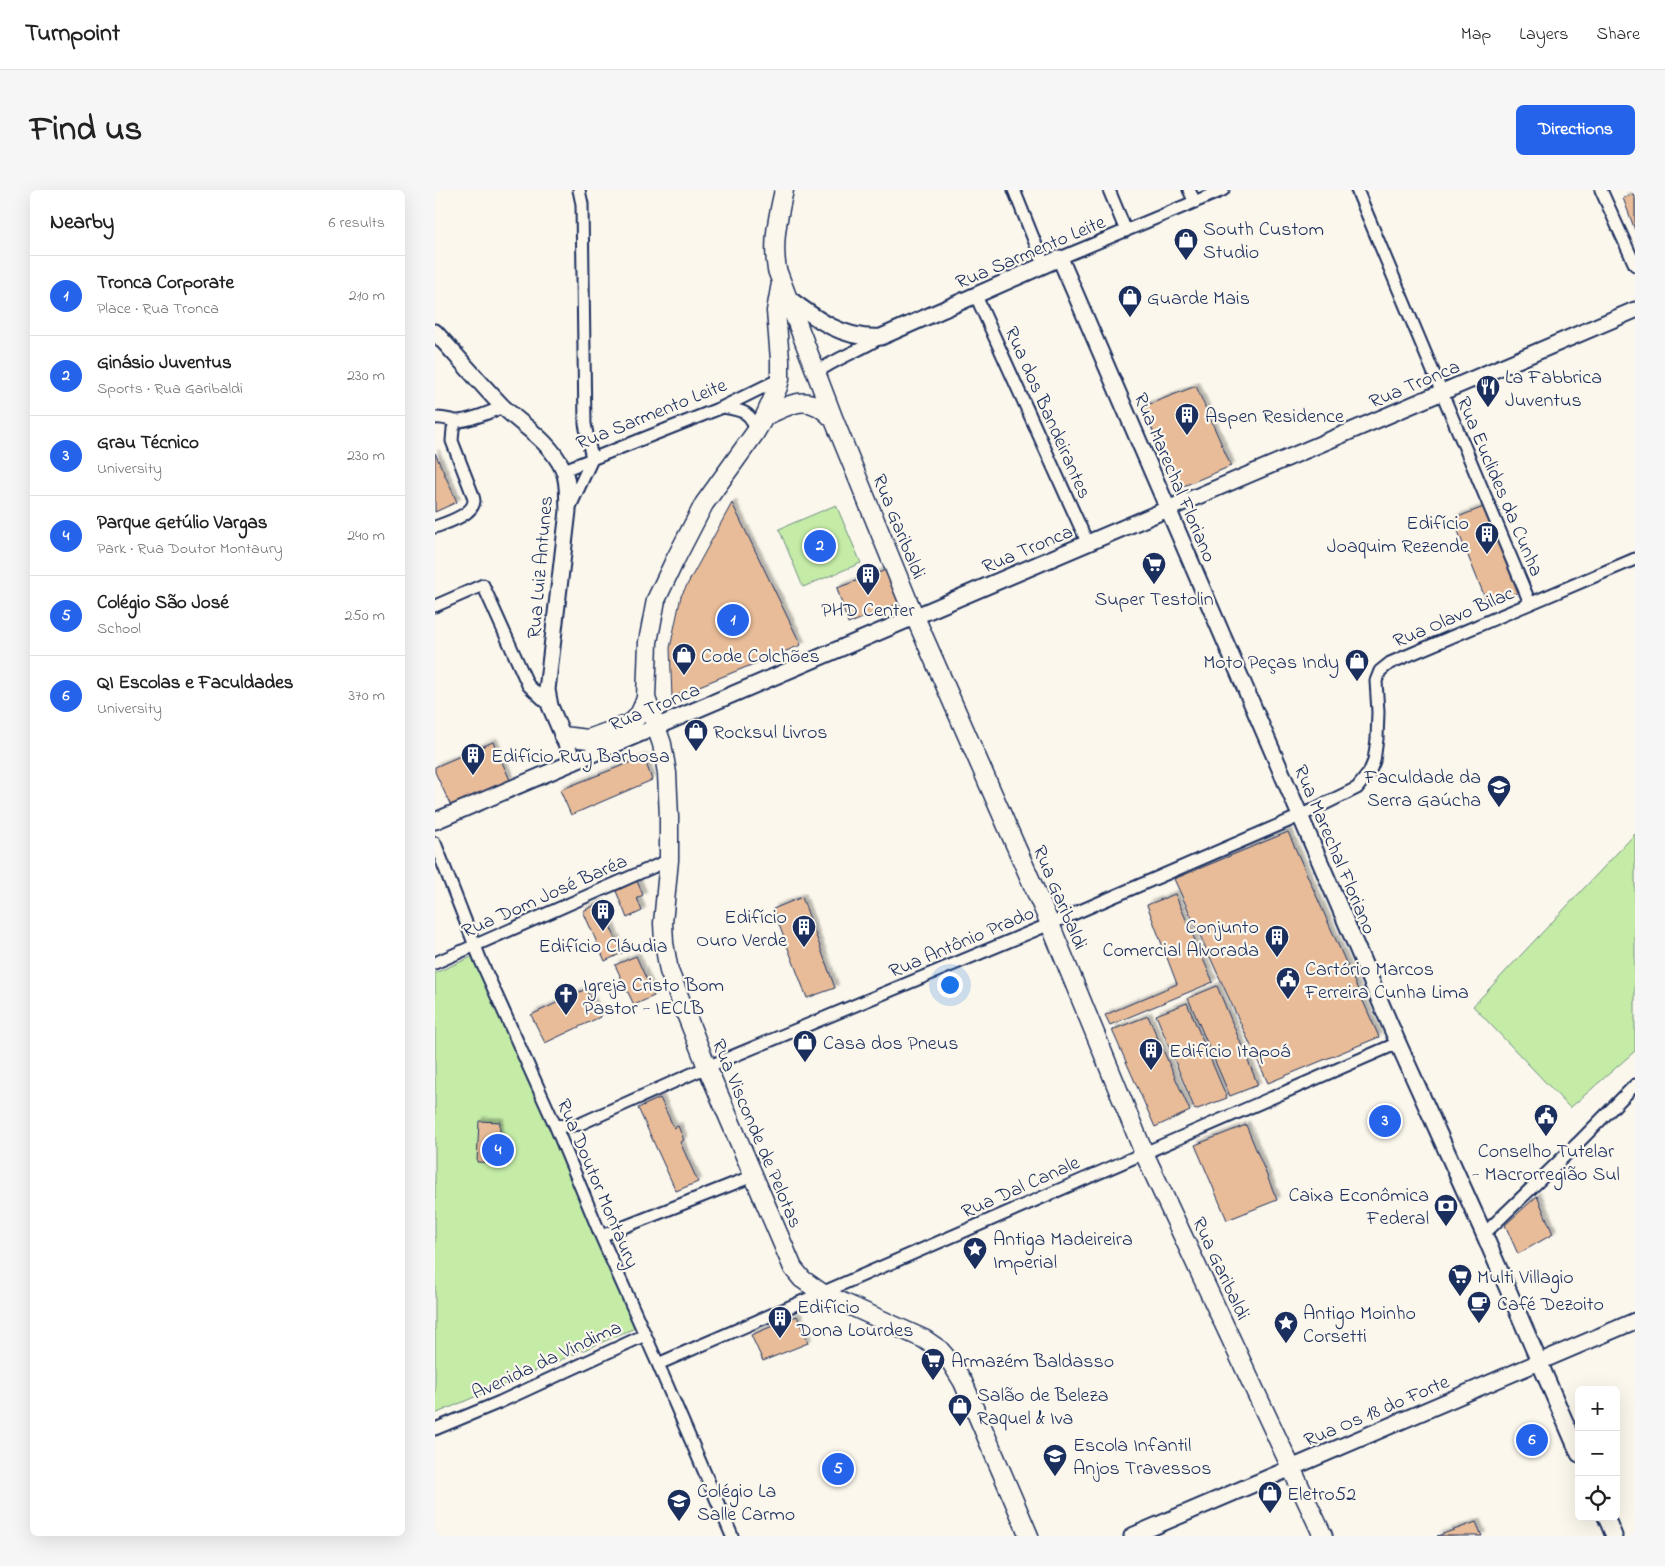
<!DOCTYPE html>
<meta charset="utf-8">
<style>
:root{--surface:#fff;--page:#f6f6f6;--text:#222;--muted:#767676;--line:#e0e0e0;--accent:#2563eb}
body{margin:0;font-family:"Indie Flower",sans-serif;background:var(--page);color:var(--text)}
.controls{position:absolute;right:15px;bottom:15px;display:grid;overflow:hidden;border-radius:8px;box-shadow:0 5px 20px #0002}
.controls button{width:45px;height:45px;display:grid;place-items:center;padding:0;border:0;border-bottom:1px solid var(--line);background:var(--surface);color:var(--text);font:25px sans-serif}
.you{position:absolute;left:514px;top:794px;width:18px;height:18px;margin:-12px;border:4px solid #fff;border-radius:50%;background:#1a73e8;box-shadow:0 0 0 8px #1a73e833}
.badge{display:grid;place-items:center;width:32px;height:32px;border-radius:50%;background:var(--accent);color:#fff;font-size:16px;font-weight:700}
.pin{position:absolute;translate:-50% -50%;border:2px solid #fff;box-shadow:0 1px 5px #0006}
.list{margin:0;padding:0;list-style:none}
h2{display:flex;justify-content:space-between;align-items:center;height:65px;margin:0;padding:0 20px;font-size:21px}
h2 small{font-size:16px;font-weight:400;color:var(--muted)}
.list li{display:grid;grid-template-columns:32px 1fr auto;gap:15px;align-items:center;box-sizing:border-box;height:80px;padding:0 20px;border-top:1px solid var(--line)}
.list b{display:block;font-size:19px;white-space:nowrap}
.list p{margin:0;font-size:16px;white-space:nowrap;color:var(--muted)}
.list em{font-size:16px;font-style:normal;color:var(--muted)}
.icon{flex:none;width:28px;height:28px;fill:none;stroke:currentColor;stroke-width:2;stroke-linecap:round;stroke-linejoin:round}
.map{position:relative;flex:none;width:1200px;height:1346px;overflow:hidden;border-radius:8px}
header{display:flex;align-items:center;gap:30px;box-sizing:border-box;height:70px;padding:0 25px;background:var(--surface);border-bottom:1px solid var(--line)}
header strong{font-size:24px}
nav{display:flex;gap:28px;margin-inline-start:auto;font-size:18px}
.intro{display:flex;align-items:center;justify-content:space-between;box-sizing:border-box;height:120px;padding:0 30px}
h1{margin:0;font-size:35px}
.button{padding:12px 22px;border-radius:8px;background:var(--accent);color:#fff;font-size:18px;font-weight:700}
main{display:flex;gap:30px;padding:0 30px}
aside{flex:1;background:var(--surface);border-radius:8px;box-shadow:0 5px 20px #0002}
.map>svg:first-child{display:block}
</style>
<header>
<strong>Turnpoint</strong>
<nav><a>Map</a><a>Layers</a><a>Share</a></nav>
</header>
<div class="intro"><h1>Find us</h1><a class="button">Directions</a></div>
<main>
<aside>
<h2>Nearby<small>6 results</small></h2>
<ul class="list">
<li><span class="badge">1</span><div><b>Tronca Corporate</b><p>Place · Rua Tronca</p></div><em>210 m</em></li>
<li><span class="badge">2</span><div><b>Ginásio Juventus</b><p>Sports · Rua Garibaldi</p></div><em>230 m</em></li>
<li><span class="badge">3</span><div><b>Grau Técnico</b><p>University</p></div><em>230 m</em></li>
<li><span class="badge">4</span><div><b>Parque Getúlio Vargas</b><p>Park · Rua Doutor Montaury</p></div><em>240 m</em></li>
<li><span class="badge">5</span><div><b>Colégio São José</b><p>School</p></div><em>250 m</em></li>
<li><span class="badge">6</span><div><b>QI Escolas e Faculdades</b><p>University</p></div><em>370 m</em></li>
</ul>
</aside>
<div class="map">
<svg width="1200" height="1346" viewBox="0 0 1200 1346">
<defs>
<filter id="shadow"><feDropShadow dx="3.5" dy="-3.5" stdDeviation="1" flood-color="#0004"/></filter>
</defs>
<rect width="100%" height="100%" fill="#fbf7ec"/>
<filter id="ink" filterUnits="userSpaceOnUse"><feTurbulence type="fractalNoise" baseFrequency=".02" numOctaves="2"/><feDisplacementMap in="SourceGraphic" scale="10" xChannelSelector="R" yChannelSelector="G"/><feConvolveMatrix kernelMatrix="1 2 1 2 8 2 1 2 1" color-interpolation-filters="sRGB"/></filter>
<g filter="url(#ink)">
<path fill="#c4eca7" stroke="#708e82" d="M401 315 426 373 368 397 344 339Z
M1200 644V861L1135 918 1038 816Z
M43 764 200 1138 0 1224V783Z"/>
<path fill="#e8bc98" stroke="#1b2f5e" filter="url(#shadow)" d="M1200 4V40L1188 8Z
M761 196 796 276 744 298 707 217Z
M0 263 22 312 0 322Z
M297 313 366 455 237 507 235 458 246 406Z
M1051 316 1086 401 1053 415 1018 329Z
M451 380 465 413 413 434 402 398Z
M58 552 75 590 16 616 0 582V577Z
M209 567 217 590 136 625 125 600Z
M853 642 944 847 833 893 739 689Z
M202 691 208 705 202 708 207 721 192 728 181 701Z
M740 704 778 792 675 835 670 825 742 794 712 715Z
M367 707 400 798 372 808 338 719Z
M165 713 187 763 170 771 148 721Z
M201 766 219 806 199 815 180 775Z
M782 796 823 895 795 906 753 808Z
M151 799 165 827 110 853 96 825Z
M752 813 792 908 760 920 721 825Z
M713 826 755 921 720 937 677 840Z
M225 908 239 938 243 936 249 950 245 952 263 992 241 1001 203 918Z
M44 931 65 932 64 973 42 972Z
M811 935 842 1010 792 1030 760 955Z
M1102 1006 1118 1044 1083 1064 1070 1035Z
M362 1126 373 1153 328 1171 316 1145Z
M1041 1332 1047 1346H1002Z"/>
<g fill="none" stroke-linecap="round" stroke-linejoin="round">
<defs>
<path id="street" d="M579 0 609 75
M674 0 691 41
M754 0 760 12
M922 0 1095 413
M1166 0 1200 75
M625 68 788 0
M541 106 653 354
M381 183C401 168 425 161 446 147
M288 217C306 220 319 222 320 243
M0 228C9 227 16 231 23 231 38 230 54 222 68 217
M129 280 288 217 345 189
M134 319 157 269 150 234 147 14 144 0
M0 337C11 333 38 325 39 311 39 309 38 306 37 303L17 251 18 239 21 231
M0 416 48 395 93 495 115 516
M0 653 46 771 120 935 166 1046 223 1174 297 1346
M0 773 234 670
M120 935 130 936 145 934 272 877 615 734 865 626 922 598 934 583 939 571 942 549 943 522 941 491 945 481 955 473 1200 369
M1049 1044 1143 953 1200 895
M166 1046 318 986
M223 1174 963 853
M0 1239 65 1212 210 1145"/>
<path id="secondary" d="M352 107C380 128 408 150 446 147L625 68 963 853 1049 1044 1144 1264
M0 142C22 166 44 192 67 216 89 237 114 250 128 279 134 291 132 307 133 321L112 500 115 516 139 572
M0 631 1200 120
M1171 1327 1179 1346
M697 1346 1200 1131"/>
<path id="primary" d="M349 0C343 27 337 52 342 80L399 230 473 411 615 734 709 963 888 1346
M346 93 341 121 345 170V189L343 197 330 226 320 243 269 314 239 372 221 410 213 452 211 508 227 554 232 583 234 627V670L228 733 229 753 234 781 272 877 358 1078 367 1089 387 1103 489 1149 505 1160 517 1174 528 1192 594 1346
M330 226C357 214 373 202 397 228
M128 546 153 549 194 534C204 528 207 519 211 508"/>
</defs>
<use href="#street" stroke="#1b2f5e" stroke-width="15"/>
<use href="#secondary" stroke="#1b2f5e" stroke-width="19"/>
<use href="#primary" stroke="#1b2f5e" stroke-width="21"/>
<use href="#street" stroke="#fbf7ec" stroke-width="11"/>
<use href="#secondary" stroke="#fbf7ec" stroke-width="15"/>
<use href="#primary" stroke="#fbf7ec" stroke-width="18"/>
</g>
</g>
<defs>
<symbol id="shop-pin" viewBox="-11 -11 22 30"><path d="M0 17L-7.5 6A9.5 9.5 0 1 1 7.5 6Z" fill="#1b2f5e" stroke="#fbf7ec"/><path d="M-5-2.5h2.3a2.7 3.5 0 0 1 5.4 0H5L5.5 6h-11ZM-1.5-2.5h3a1.5 2.3 0 0 0-3 0Z" fill="#fff"/></symbol>
<symbol id="restaurant-pin" viewBox="-11 -11 22 30"><path d="M0 17L-7.5 6A9.5 9.5 0 1 1 7.5 6Z" fill="#1b2f5e" stroke="#fbf7ec"/><path d="M-5-6h1v4h1v-4h1v4h1v-4h1v5L-1.5 .5V6h-2V.5L-5-1ZM5-6V6H3V1.5H1.5Q1.5-4 5-6Z" fill="#fff"/></symbol>
<symbol id="building-pin" viewBox="-11 -11 22 30"><path d="M0 17L-7.5 6A9.5 9.5 0 1 1 7.5 6Z" fill="#1b2f5e" stroke="#fbf7ec"/><path d="M-4-6H4V6H1V3H-1V6H-4ZM-2.5-4.3h1.7v1.8h-1.7ZM.8-4.3h1.7v1.8H.8ZM-2.5-1h1.7V.8h-1.7ZM.8-1h1.7V.8H.8Z" fill="#fff"/></symbol>
<symbol id="supermarket-pin" viewBox="-11 -11 22 30"><path d="M0 17L-7.5 6A9.5 9.5 0 1 1 7.5 6Z" fill="#1b2f5e" stroke="#fbf7ec"/><path d="M-6-5.5h2.5l.6 2H6L4.5 2H-2.5L-4.4-4H-6ZM-1.5 3.2a1.3 1.3 0 1 0 .1 0ZM3 3.2a1.3 1.3 0 1 0 .1 0Z" fill="#fff"/></symbol>
<symbol id="university-pin" viewBox="-11 -11 22 30"><path d="M0 17L-7.5 6A9.5 9.5 0 1 1 7.5 6Z" fill="#1b2f5e" stroke="#fbf7ec"/><path d="M0-5L7-2L0 1L-7-2ZM-4 1L0 2.5L4 1V4Q0 6-4 4Z" fill="#fff"/></symbol>
<symbol id="civic-pin" viewBox="-11 -11 22 30"><path d="M0 17L-7.5 6A9.5 9.5 0 1 1 7.5 6Z" fill="#1b2f5e" stroke="#fbf7ec"/><path d="M-.6-6.5H3V-4.5H.6V-3L4-1V1h2V6H-6V1h2V-1L-.6-3ZM-1.2 2.5V6h2.4V2.5Z" fill="#fff"/></symbol>
<symbol id="church-pin" viewBox="-11 -11 22 30"><path d="M0 17L-7.5 6A9.5 9.5 0 1 1 7.5 6Z" fill="#1b2f5e" stroke="#fbf7ec"/><path d="M-1.2-6h2.4v3.5h3.3v2.4h-3.3V6h-2.4V-.1h-3.3v-2.4h3.3Z" fill="#fff"/></symbol>
<symbol id="bank-pin" viewBox="-11 -11 22 30"><path d="M0 17L-7.5 6A9.5 9.5 0 1 1 7.5 6Z" fill="#1b2f5e" stroke="#fbf7ec"/><path d="M-6-4H6V4H-6ZM0-2.3a2.3 2.3 0 1 0 0 4.6a2.3 2.3 0 1 0 0-4.6Z" fill="#fff"/></symbol>
<symbol id="sight-pin" viewBox="-11 -11 22 30"><path d="M0 17L-7.5 6A9.5 9.5 0 1 1 7.5 6Z" fill="#1b2f5e" stroke="#fbf7ec"/><path d="M0-6L1.8-2.2L6-1.7L2.9 1.2L3.7 5.4L0 3.3L-3.7 5.4L-2.9 1.2L-6-1.7L-1.8-2.2Z" fill="#fff"/></symbol>
<symbol id="cafe-pin" viewBox="-11 -11 22 30"><path d="M0 17L-7.5 6A9.5 9.5 0 1 1 7.5 6Z" fill="#1b2f5e" stroke="#fbf7ec"/><path d="M-5.5-4.5H6V0H3Q3 3.5 0 3.5H-2.5Q-5.5 3.5-5.5 0ZM3-3.2v2h1.7v-2ZM-6 4.5H4V6H-6Z" fill="#fff"/></symbol>
<symbol id="school-pin" viewBox="-11 -11 22 30"><path d="M0 17L-7.5 6A9.5 9.5 0 1 1 7.5 6Z" fill="#1b2f5e" stroke="#fbf7ec"/><path d="M0-5L7-2L0 1L-7-2ZM-4 1L0 2.5L4 1V4Q0 6-4 4Z" fill="#fff"/></symbol>
</defs>
<g fill-rule="evenodd">
<use href="#shop-pin" x="737" y="36" width="28" height="38"/>
<use href="#shop-pin" x="681" y="93" width="28" height="38"/>
<use href="#restaurant-pin" x="1039" y="183" width="28" height="38"/>
<use href="#building-pin" x="738" y="211" width="28" height="38"/>
<use href="#building-pin" x="1038" y="330" width="28" height="38"/>
<use href="#supermarket-pin" x="705" y="360" width="28" height="38"/>
<use href="#building-pin" x="419" y="371" width="28" height="38"/>
<use href="#shop-pin" x="235" y="451" width="28" height="38"/>
<use href="#shop-pin" x="908" y="457" width="28" height="38"/>
<use href="#shop-pin" x="247" y="527" width="28" height="38"/>
<use href="#building-pin" x="24" y="551" width="28" height="38"/>
<use href="#university-pin" x="1050" y="583" width="28" height="38"/>
<use href="#building-pin" x="154" y="707" width="28" height="38"/>
<use href="#building-pin" x="355" y="723" width="28" height="38"/>
<use href="#building-pin" x="828" y="733" width="28" height="38"/>
<use href="#civic-pin" x="839" y="775" width="28" height="38"/>
<use href="#church-pin" x="117" y="791" width="28" height="38"/>
<use href="#shop-pin" x="356" y="838" width="28" height="38"/>
<use href="#building-pin" x="702" y="846" width="28" height="38"/>
<use href="#civic-pin" x="1097" y="912" width="28" height="38"/>
<use href="#bank-pin" x="997" y="1002" width="28" height="38"/>
<use href="#sight-pin" x="526" y="1045" width="28" height="38"/>
<use href="#supermarket-pin" x="1011" y="1072" width="28" height="38"/>
<use href="#cafe-pin" x="1030" y="1099" width="28" height="38"/>
<use href="#building-pin" x="331" y="1114" width="28" height="38"/>
<use href="#sight-pin" x="837" y="1119" width="28" height="38"/>
<use href="#supermarket-pin" x="484" y="1156" width="28" height="38"/>
<use href="#shop-pin" x="511" y="1202" width="28" height="38"/>
<use href="#school-pin" x="606" y="1252" width="28" height="38"/>
<use href="#shop-pin" x="821" y="1289" width="28" height="38"/>
<use href="#school-pin" x="230" y="1297" width="28" height="38"/>
</g>
<g text-anchor="middle" stroke-width="4.5" stroke-linejoin="round" paint-order="stroke">
<g font-size="20" fill="#1b2f5e" stroke="#fbf7ec" text-anchor="start">
<text x="768" y="45">South Custom<tspan x="768" dy="23">Studio</tspan></text>
<text x="712" y="114">Guarde Mais</text>
<text x="1070" y="193">La Fabbrica<tspan x="1070" dy="23">Juventus</tspan></text>
<text x="770" y="232">Aspen Residence</text>
<text x="1034" y="339" text-anchor="end">Edifício<tspan x="1034" dy="23">Joaquim Rezende</tspan></text>
<text x="719" y="415" text-anchor="middle">Super Testolin</text>
<text x="433" y="426" text-anchor="middle">PHD Center</text>
<text x="266" y="472">Code Colchões</text>
<text x="904" y="478" text-anchor="end">Moto Peças Indy</text>
<text x="278" y="548">Rocksul Livros</text>
<text x="56" y="572">Edifício Ruy Barbosa</text>
<text x="1046" y="593" text-anchor="end">Faculdade da<tspan x="1046" dy="23">Serra Gaúcha</tspan></text>
<text x="352" y="733" text-anchor="end">Edifício<tspan x="352" dy="23">Ouro Verde</tspan></text>
<text x="824" y="743" text-anchor="end">Conjunto<tspan x="824" dy="23">Comercial Alvorada</tspan></text>
<text x="168" y="762" text-anchor="middle">Edifício Cláudia</text>
<text x="870" y="785">Cartório Marcos<tspan x="870" dy="23">Ferreira Cunha Lima</tspan></text>
<text x="148" y="801">Igreja Cristo Bom<tspan x="148" dy="23">Pastor - IECLB</tspan></text>
<text x="388" y="859">Casa dos Pneus</text>
<text x="734" y="867">Edifício Itapoá</text>
<text x="1111" y="967" text-anchor="middle">Conselho Tutelar<tspan x="1111" dy="23">- Macrorregião Sul</tspan></text>
<text x="994" y="1011" text-anchor="end">Caixa Econômica<tspan x="994" dy="23">Federal</tspan></text>
<text x="558" y="1055">Antiga Madeireira<tspan x="558" dy="23">Imperial</tspan></text>
<text x="1042" y="1093">Multi Villagio</text>
<text x="1062" y="1120">Café Dezoito</text>
<text x="362" y="1123">Edifício<tspan x="362" dy="23">Dona Lourdes</tspan></text>
<text x="868" y="1129">Antigo Moinho<tspan x="868" dy="23">Corsetti</tspan></text>
<text x="516" y="1177">Armazém Baldasso</text>
<text x="542" y="1211">Salão de Beleza<tspan x="542" dy="23">Raquel &amp; Iva</tspan></text>
<text x="638" y="1261">Escola Infantil<tspan x="638" dy="23">Anjos Travessos</tspan></text>
<text x="262" y="1307">Colégio La<tspan x="262" dy="23">Salle Carmo</tspan></text>
<text x="852" y="1310">Eletro52</text>
</g>
<g font-size="20" fill="#1b2f5e" stroke="#fbf7ec">
<text transform="translate(595 61) rotate(-23)" y="7">Rua Sarmento Leite</text>
<text transform="translate(979 193) rotate(-23)" y="7">Rua Tronca</text>
<text transform="translate(614 222) rotate(66)" y="7">Rua dos Bandeirantes</text>
<text transform="translate(216 223) rotate(-22)" y="7">Rua Sarmento Leite</text>
<text transform="translate(741 287) rotate(67)" y="7">Rua Marechal Floriano</text>
<text transform="translate(1066 296) rotate(67)" y="7">Rua Euclides da Cunha</text>
<text transform="translate(465 336) rotate(68)" y="7">Rua Garibaldi</text>
<text transform="translate(592 358) rotate(-23)" y="7">Rua Tronca</text>
<text transform="translate(104 377) rotate(-85)" y="7">Rua Luiz Antunes</text>
<text transform="translate(1018 426) rotate(-23)" y="7">Rua Olavo Bilac</text>
<text transform="translate(219 516) rotate(-23)" y="7">Rua Tronca</text>
<text transform="translate(901 659) rotate(67)" y="7">Rua Marechal Floriano</text>
<text transform="translate(109 705) rotate(-24)" y="7">Rua Dom José Baréa</text>
<text transform="translate(626 707) rotate(67)" y="7">Rua Garibaldi</text>
<text transform="translate(526 751) rotate(-23)" y="7">Rua Antônio Prado</text>
<text transform="translate(323 943) rotate(67)" y="7">Rua Visconde de Pelotas</text>
<text transform="translate(164 993) rotate(67)" y="7">Rua Doutor Montaury</text>
<text transform="translate(585 996) rotate(-24)" y="7">Rua Dal Canale</text>
<text transform="translate(787 1078) rotate(65)" y="7">Rua Garibaldi</text>
<text transform="translate(111 1169) rotate(-25)" y="7">Avenida da Vindima</text>
<text transform="translate(941 1220) rotate(-23)" y="7">Rua Os 18 do Forte</text>
</g>
</g>
</svg>
<div class="controls">
<button>+</button>
<button>−</button>
<button><svg class="icon" aria-label="locate" viewBox="0 0 24 24"><circle cx="12" cy="12" r="6"/><path d="M12 2v4M12 18v4M2 12h4M18 12h4"/></svg></button>
</div>
<div class="you"></div>
<div class="pin badge" style="left:298px;top:430px">1</div>
<div class="pin badge" style="left:385px;top:356px">2</div>
<div class="pin badge" style="left:950px;top:931px">3</div>
<div class="pin badge" style="left:63px;top:960px">4</div>
<div class="pin badge" style="left:403px;top:1279px">5</div>
<div class="pin badge" style="left:1097px;top:1250px">6</div>
</div>
</main>
